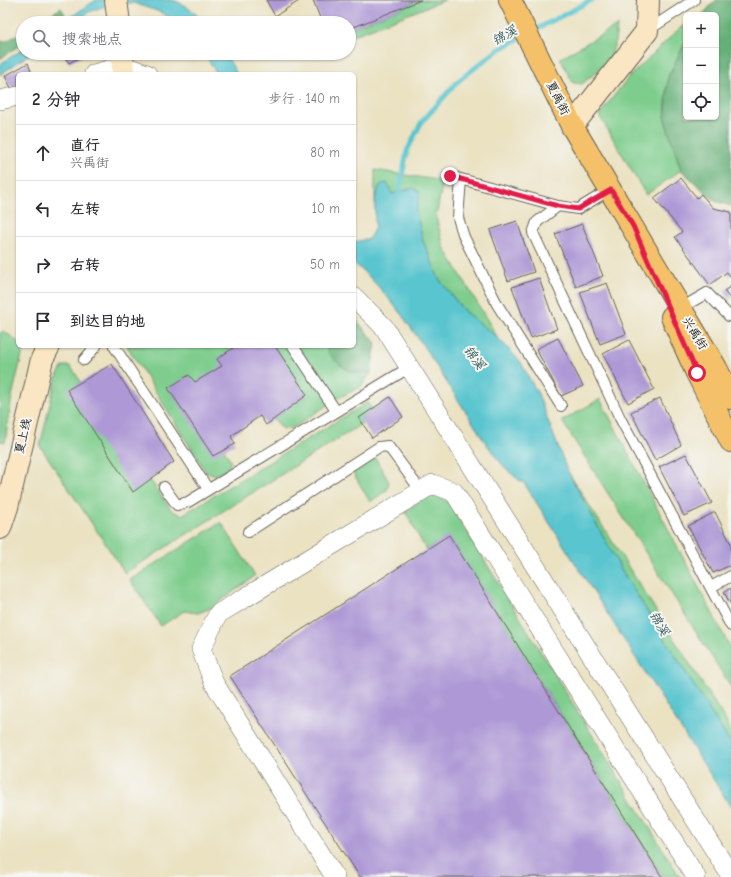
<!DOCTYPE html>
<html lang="zh">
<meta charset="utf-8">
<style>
:root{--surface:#fff;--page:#f2f2f3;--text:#2b2b33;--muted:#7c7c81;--line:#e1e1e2}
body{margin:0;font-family:"Comic Neue","LXGW WenKai TC",sans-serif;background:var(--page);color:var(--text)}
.controls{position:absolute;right:12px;top:12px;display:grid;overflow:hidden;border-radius:6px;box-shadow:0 1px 3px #0004}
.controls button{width:36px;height:36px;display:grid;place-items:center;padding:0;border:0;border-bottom:1px solid var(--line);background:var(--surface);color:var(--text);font:20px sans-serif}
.stop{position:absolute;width:12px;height:12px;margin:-9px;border:3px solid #e11d48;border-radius:50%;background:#fff}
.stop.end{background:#e11d48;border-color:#fff;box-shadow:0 1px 4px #0008}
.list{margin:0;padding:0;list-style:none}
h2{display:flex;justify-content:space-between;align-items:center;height:52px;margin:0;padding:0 16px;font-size:17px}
h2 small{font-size:13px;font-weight:400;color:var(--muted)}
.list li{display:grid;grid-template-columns:26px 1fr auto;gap:12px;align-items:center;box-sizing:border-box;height:56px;padding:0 16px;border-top:1px solid var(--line)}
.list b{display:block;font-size:15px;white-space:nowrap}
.list p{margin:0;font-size:13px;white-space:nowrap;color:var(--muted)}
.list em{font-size:13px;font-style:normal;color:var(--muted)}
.icon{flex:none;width:22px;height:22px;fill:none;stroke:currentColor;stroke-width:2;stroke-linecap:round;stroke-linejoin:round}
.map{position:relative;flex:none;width:731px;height:877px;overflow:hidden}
.search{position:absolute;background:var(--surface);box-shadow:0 1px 3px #0004;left:16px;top:16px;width:340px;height:44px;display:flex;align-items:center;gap:10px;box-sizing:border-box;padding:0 14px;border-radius:22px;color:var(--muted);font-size:15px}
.panel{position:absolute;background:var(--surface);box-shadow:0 1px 3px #0004;left:16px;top:72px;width:340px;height:276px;border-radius:6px}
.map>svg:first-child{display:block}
</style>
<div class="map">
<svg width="731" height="877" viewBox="0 0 731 877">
<rect width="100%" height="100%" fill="#f6f6f2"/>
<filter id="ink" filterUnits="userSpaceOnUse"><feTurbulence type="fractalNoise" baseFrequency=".025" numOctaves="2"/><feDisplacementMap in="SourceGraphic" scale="8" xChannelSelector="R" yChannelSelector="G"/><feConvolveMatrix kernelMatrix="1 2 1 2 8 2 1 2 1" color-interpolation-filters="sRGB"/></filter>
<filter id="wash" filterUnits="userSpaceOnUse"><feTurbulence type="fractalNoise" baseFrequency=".012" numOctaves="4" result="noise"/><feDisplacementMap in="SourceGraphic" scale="16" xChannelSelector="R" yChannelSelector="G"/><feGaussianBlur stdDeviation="0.9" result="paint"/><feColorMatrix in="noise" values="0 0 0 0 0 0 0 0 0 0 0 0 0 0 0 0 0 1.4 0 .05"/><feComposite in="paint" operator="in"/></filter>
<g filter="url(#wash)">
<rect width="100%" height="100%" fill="#ebe2c2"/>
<path fill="#7ecd8d" stroke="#4d7454" d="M421 0H445L349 37V29Z
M686 25V41L668 77 665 120 681 170 646 195 599 115 628 78 680 28Z
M617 26C613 63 609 61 582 84L573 83 560 58Z
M375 170 443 181 436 217 444 247 498 338 464 311 439 279 423 241 416 211 419 192 413 188 392 194 387 183 380 185 375 200Z
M4 331 18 342V346L24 347 12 396 5 442 0 441V333Z
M127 346H328V352L350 372 371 373 361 387 338 398 293 428 283 429 262 406 217 436 231 462 227 469 216 475 206 472Z
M63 366H70L172 511 182 515 368 402 376 415 125 573 40 446 56 378Z
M600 399 731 649V687L562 421Z
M373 454 389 482 387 490 370 502 351 469Z
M567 470 731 729V744L625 576Z
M440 494 452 508 680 877H663L449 536 426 550 405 511 430 495Z
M221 522 255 576 211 608 198 613 184 611 161 626 130 580Z"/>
<path fill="#66b078" stroke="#41664a" d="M716 0H731V206L715 201 681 170 665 120 668 77 686 41V117H716V15H702Z
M61 8 65 14 53 23H36Z
M23 31V43L0 59V42L7 41Z
M354 317 376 343 371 373C346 372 345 371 328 352V346H354Z"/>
<path fill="#58c5cf" stroke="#3a7076" d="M96 0H172C183 3 197 13 204 23H179L160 12 133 3 105 6 89 12 73 23H62Z
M23 49V53H31L0 75V64Z
M204 53H225L237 74H217Z
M387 183 392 194 413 188 420 192 416 211 423 241 439 279 464 311 498 338 520 361 538 394 567 470 625 576 731 744V807L524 483C501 470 482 437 468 415 433 363 402 304 354 263V242L369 239 375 227V200L380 185Z"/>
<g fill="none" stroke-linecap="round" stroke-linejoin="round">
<path stroke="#58c5cf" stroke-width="5" d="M531 32 592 0
M398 199 407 151 421 123 458 81 498 50 522 37"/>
</g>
<g id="blocks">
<path fill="#ae99d6" d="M266 0H298L299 1 275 16Z
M313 0H421L349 29V23H322Z
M62 53H89L69 63Z
M28 63 32 74H18V86L11 88 5 76Z
M681 178 697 198 701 194 713 208 731 212V277L727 272 710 285 675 237 682 232 654 198Z
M517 221 534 272 508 281 490 230Z
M582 224 603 276 576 287 555 234Z
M539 278 557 329 531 338 512 287Z
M607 283 626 334 600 344 580 292Z
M731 286V300L724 291Z
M558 338 583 386 561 396 536 349Z
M629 340 654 389 628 403 603 354Z
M236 346H275L307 395 266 425 260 416 231 436 235 444 213 456 168 388 189 375 195 382 222 366 217 359Z
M112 364 174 462 133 492 67 390Z
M390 397 403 417 372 438 359 418Z
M660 398 681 445 655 460 631 412Z
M686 454 712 503 684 516 659 467Z
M715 512 731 544V565L713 573 688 526Z
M449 535 662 877H360L230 676Z
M731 588V605L724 592Z"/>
</g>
</g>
<g filter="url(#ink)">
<use href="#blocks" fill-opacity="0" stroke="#646156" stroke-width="1"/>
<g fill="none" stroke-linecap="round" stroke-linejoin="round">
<defs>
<path id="lane" d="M647 31 694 0
M450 176 558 206 578 209 611 189
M461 179 458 218 464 237 497 304 561 406
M558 206 537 222 533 233 620 418 731 626
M681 308 707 293 729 316 731 315
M114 346 208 489
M293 346 336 411
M84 360 96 346
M164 487 177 505 188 502 410 367
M248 532 379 447 388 446 421 491
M711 587 731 576"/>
<path id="street" d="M94 74 123 66 147 74
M0 100 18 96
M354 297 384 327 731 876
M335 877 214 683 201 649 218 614 433 484 454 492 696 877"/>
<path id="secondary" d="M116 0 119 23
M122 53 123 74
M572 126 647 31 648 0
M0 528 7 507 42 359 49 346"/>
<path id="primary" d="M510 0 572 126 716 368 731 398
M672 317 697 373 731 441"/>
</defs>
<use href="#lane" stroke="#646156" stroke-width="12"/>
<use href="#street" stroke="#646156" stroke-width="20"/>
<use href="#secondary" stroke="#646156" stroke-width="24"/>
<use href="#primary" stroke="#646156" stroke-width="24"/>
<use href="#lane" stroke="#fff" stroke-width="10"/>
<use href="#street" stroke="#fff" stroke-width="19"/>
<use href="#secondary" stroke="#fbe6c3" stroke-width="22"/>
<use href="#primary" stroke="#f4c16a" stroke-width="22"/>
</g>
</g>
<g fill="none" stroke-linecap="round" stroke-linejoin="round" filter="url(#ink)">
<path stroke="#e11d48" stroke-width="5" d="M450 176 558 206 578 209 611 190 633 226 697 373"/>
</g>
<g text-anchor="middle" stroke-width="4" stroke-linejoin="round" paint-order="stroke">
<g font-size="12" fill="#1c1c1c" stroke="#f6f6f2">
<text transform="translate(558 98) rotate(63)" y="4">夏禹街</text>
<text transform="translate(695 333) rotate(59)" y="4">兴禹街</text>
<text transform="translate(23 436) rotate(-77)" y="4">夏上线</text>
</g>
<g font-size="13" font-style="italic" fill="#31575b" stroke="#f6f6f2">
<text transform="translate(504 35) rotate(-30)" y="5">锦溪</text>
<text transform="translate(475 357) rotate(53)" y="5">锦溪</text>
<text transform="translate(660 623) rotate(59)" y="5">锦溪</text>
</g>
</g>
</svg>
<div class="controls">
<button>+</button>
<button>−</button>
<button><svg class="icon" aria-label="locate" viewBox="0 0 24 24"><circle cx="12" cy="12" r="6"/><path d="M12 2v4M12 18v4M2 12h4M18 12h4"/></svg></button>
</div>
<div class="stop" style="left:697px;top:373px"></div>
<div class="stop end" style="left:450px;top:176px"></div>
<div class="search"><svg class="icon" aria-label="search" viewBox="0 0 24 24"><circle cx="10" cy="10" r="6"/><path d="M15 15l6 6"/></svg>搜索地点</div>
<section class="panel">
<h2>2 分钟<small>步行 · 140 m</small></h2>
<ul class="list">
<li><svg class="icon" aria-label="ahead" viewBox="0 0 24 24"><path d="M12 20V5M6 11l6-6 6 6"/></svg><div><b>直行</b><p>兴禹街</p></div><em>80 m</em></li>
<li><svg class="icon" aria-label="left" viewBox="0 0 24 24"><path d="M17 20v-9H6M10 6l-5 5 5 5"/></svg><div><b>左转</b></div><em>10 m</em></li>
<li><svg class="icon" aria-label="right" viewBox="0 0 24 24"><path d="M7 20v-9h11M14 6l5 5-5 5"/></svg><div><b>右转</b></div><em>50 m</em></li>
<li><svg class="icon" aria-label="arrive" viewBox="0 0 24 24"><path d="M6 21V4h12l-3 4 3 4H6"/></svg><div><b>到达目的地</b></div></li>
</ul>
</section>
</div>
